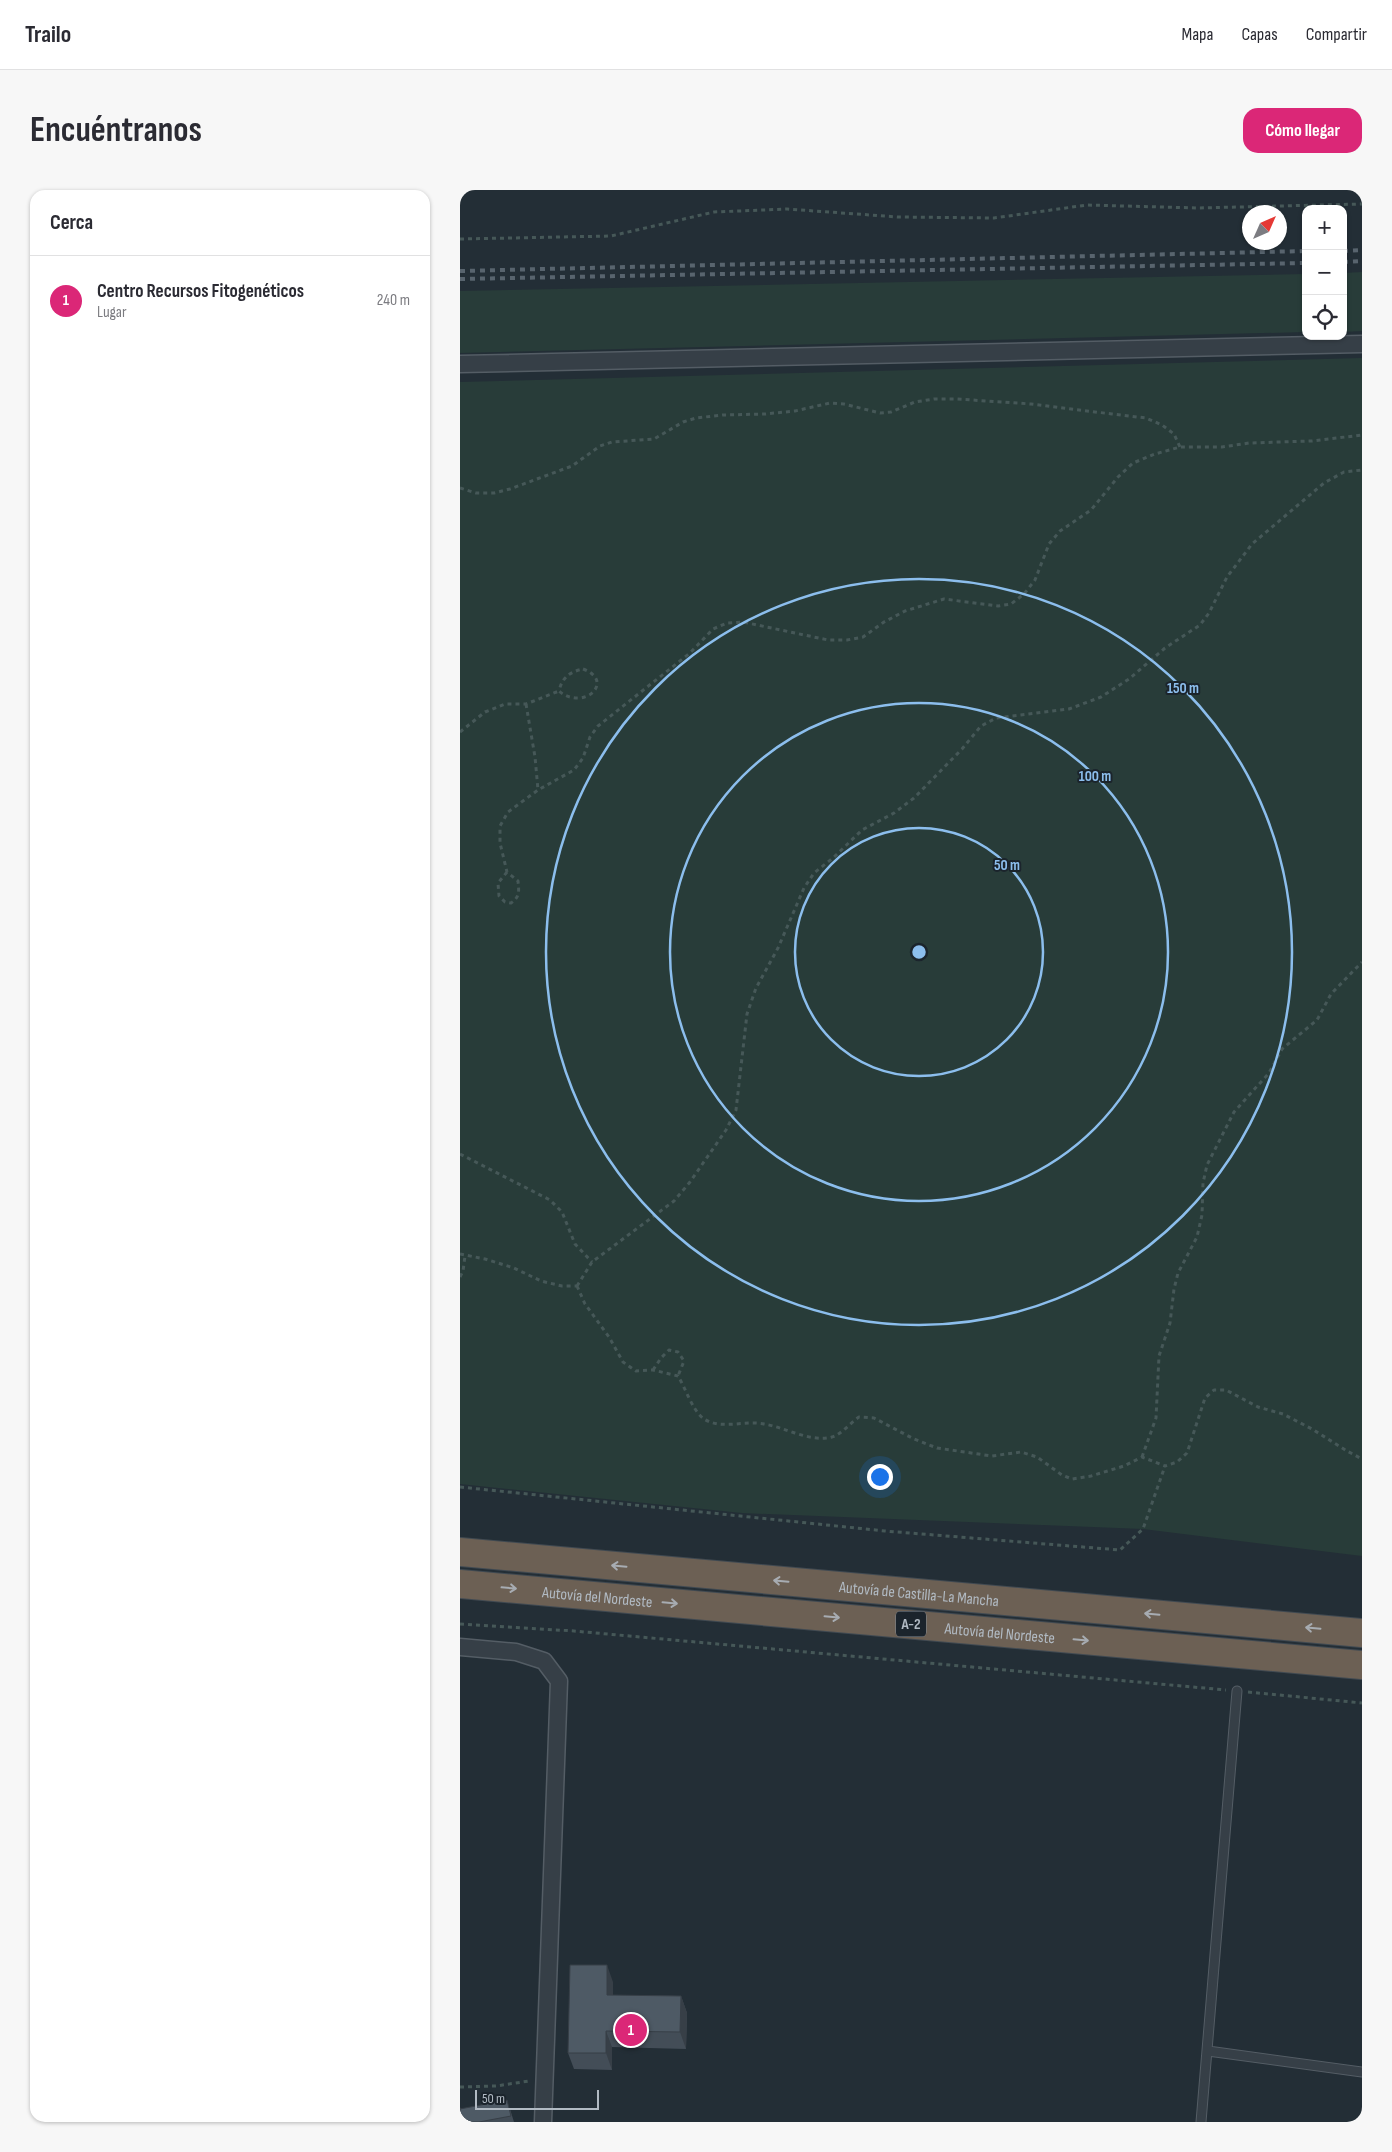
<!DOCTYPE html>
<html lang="es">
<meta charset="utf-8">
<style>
:root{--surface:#fff;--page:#f7f7f7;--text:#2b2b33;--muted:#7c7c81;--line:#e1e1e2;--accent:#db2777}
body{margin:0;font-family:"Sofia Sans Condensed",sans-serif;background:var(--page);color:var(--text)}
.controls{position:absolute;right:15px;top:15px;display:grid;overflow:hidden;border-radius:10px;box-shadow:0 1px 4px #0004}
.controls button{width:45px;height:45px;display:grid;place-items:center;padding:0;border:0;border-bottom:1px solid var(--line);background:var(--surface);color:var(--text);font:25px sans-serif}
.compass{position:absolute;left:782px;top:15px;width:45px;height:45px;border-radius:50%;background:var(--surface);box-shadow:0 1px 4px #0004;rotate:45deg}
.scale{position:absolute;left:15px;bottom:12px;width:124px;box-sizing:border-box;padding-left:5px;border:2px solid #b1bac3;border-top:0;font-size:14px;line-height:18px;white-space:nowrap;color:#b1bac3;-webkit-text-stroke:4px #1b242c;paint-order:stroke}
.you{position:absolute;left:419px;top:1286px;width:18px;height:18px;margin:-12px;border:4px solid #fff;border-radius:50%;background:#1a73e8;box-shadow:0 0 0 8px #1a73e833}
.badge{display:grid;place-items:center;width:32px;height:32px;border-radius:50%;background:var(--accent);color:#fff;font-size:16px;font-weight:700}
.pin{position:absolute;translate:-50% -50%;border:2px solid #fff;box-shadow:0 1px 5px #0006}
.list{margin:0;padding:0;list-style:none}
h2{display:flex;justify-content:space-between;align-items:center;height:65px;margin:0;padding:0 20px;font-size:21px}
h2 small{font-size:16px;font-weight:400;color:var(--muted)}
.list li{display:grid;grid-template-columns:32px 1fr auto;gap:15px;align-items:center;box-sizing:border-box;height:90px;padding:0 20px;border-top:1px solid var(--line)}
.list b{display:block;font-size:19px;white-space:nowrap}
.list p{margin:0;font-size:16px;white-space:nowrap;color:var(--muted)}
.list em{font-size:16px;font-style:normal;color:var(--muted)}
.icon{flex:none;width:28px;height:28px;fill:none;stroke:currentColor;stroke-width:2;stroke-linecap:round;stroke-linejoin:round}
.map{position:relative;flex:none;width:902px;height:1932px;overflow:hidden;border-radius:15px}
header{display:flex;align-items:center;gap:30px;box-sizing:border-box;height:70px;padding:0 25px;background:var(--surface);border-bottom:1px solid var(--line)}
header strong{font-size:24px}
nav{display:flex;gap:28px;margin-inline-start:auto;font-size:18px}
.intro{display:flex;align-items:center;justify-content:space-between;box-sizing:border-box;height:120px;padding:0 30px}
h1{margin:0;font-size:35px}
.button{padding:12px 22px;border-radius:15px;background:var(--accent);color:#fff;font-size:18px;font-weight:700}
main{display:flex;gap:30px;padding:0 30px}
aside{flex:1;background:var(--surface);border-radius:15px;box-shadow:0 1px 4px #0004}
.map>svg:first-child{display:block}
</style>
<header>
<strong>Trailo</strong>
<nav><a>Mapa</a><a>Capas</a><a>Compartir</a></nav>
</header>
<div class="intro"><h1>Encuéntranos</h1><a class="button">Cómo llegar</a></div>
<main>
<aside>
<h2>Cerca<small></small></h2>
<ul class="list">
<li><span class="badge">1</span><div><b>Centro Recursos Fitogenéticos</b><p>Lugar</p></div><em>240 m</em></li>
</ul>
</aside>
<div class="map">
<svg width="902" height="1932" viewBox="0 0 902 1932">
<rect width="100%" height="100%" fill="#232e36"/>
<path fill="#283c39" d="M902 82V141L883 142V83Z
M846 84V142L0 163V101Z
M902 168V1366L683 1339 282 1323 0 1294V192Z"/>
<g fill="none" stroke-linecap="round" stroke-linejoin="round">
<defs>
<path id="lane" d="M748 1861 902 1882
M741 1932 777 1501"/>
<path id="street" d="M0 174 902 154
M0 1457 56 1462 84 1471 99 1491 83 1932"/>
<g id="highway">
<path id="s1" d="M0 1362 902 1443"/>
<path id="s2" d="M0 1394 902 1475"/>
</g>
</defs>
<use href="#lane" stroke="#545d65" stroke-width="11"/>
<use href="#street" stroke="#545d65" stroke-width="19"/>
<use href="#highway" stroke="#414a52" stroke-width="30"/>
<path stroke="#465858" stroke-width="3" stroke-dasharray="4 4" stroke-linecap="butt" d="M0 49 151 46 254 22 327 19 438 27 534 28 627 15 738 18 902 14
M0 298 16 303H34L50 299 112 276 140 256 152 252 194 249 223 232 236 228 263 225 305 224 335 221 370 213 384 214 420 223 431 222 455 212 474 209H497L571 214 652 224 686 228 702 235 714 244 720 257
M123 479C156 491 124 522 99 501 102 488 109 482 123 479Z
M66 514 75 567 78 600
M0 542 25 522 45 514H66L99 501
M47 682 38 693 39 706 45 712 51 713C60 707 59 701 58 691L47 682 40 653V636L48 622 78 600 114 580 123 568 130 547 138 536 230 463 253 439 267 433 283 432 368 450H387L403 447 424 432 445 421 484 409 538 416 551 414 564 404 575 390 589 354 600 341 631 320 658 287 673 273 695 264 720 257H762L789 253 852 251 902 245
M0 964 90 1010 102 1022 115 1054 132 1072
M0 1064 25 1069 54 1078 81 1091 102 1096H117
M0 1087 3 1081 5 1066
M117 1096 132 1072 214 1011 230 992 266 940 276 920 287 824 296 798 318 758 344 698 354 683 373 668 402 640 434 623 454 608 502 559 521 536 536 528 609 519 641 507 669 489 705 458 740 435 749 423 767 387 792 354 864 293 884 282 902 280
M117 1096 125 1114 149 1147 163 1172 176 1181 193 1180 218 1186C226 1199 232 1220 244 1229 261 1240 285 1230 304 1234 324 1237 351 1253 372 1247 381 1245 391 1232 399 1227L414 1228 454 1249 477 1258 532 1266 561 1262 577 1267 602 1285 612 1289 631 1286 664 1276 682 1267 705 1276 717 1272 727 1263 745 1208 754 1200H766L798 1217 823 1224 852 1239 887 1261 902 1269
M193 1180 201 1168 209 1160 218 1162 224 1171 218 1186
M682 1267 696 1228 699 1166 710 1133 714 1099 718 1083 737 1047 742 1025 743 993 747 975 774 922 809 883 822 859 857 830 871 804 902 772
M0 1297 425 1341 660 1360 683 1339 705 1276
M0 1434 114 1441 766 1500
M788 1502 902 1513
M0 1897 36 1896 69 1891"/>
<use href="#lane" stroke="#363f47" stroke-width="9"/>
<use href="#street" stroke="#363f47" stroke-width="16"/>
<use href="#highway" stroke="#6c6054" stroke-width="28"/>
<path stroke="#58646e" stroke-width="4" stroke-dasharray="5 5" stroke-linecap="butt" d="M883 61 902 60
M883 72 902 71
M0 81 846 61
M0 89 846 73"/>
</g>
<path fill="#434d57" d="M153 1792V1805L221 1806 227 1823 226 1859 152 1857V1880L114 1879 108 1863Z
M50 1919 54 1932H0Z"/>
<path fill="#373f47" d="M147 1775 153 1792V1821L147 1805Z
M221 1806 227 1823 226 1859 220 1842Z
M146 1841 152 1857V1880L146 1863Z"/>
<path fill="#4e5a65" stroke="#373f47" d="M110 1775H147V1805L221 1806 220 1842 146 1841V1863H108Z
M47 1910 51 1926 19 1932H0V1919Z"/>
<defs><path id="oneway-shaft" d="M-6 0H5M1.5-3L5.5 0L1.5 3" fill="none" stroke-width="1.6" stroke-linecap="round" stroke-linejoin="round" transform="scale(1.25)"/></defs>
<g stroke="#a7acb2">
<use href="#oneway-shaft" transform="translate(159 1376) rotate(-175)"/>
<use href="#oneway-shaft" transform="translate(321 1391) rotate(-175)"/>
<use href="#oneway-shaft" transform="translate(49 1398) rotate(5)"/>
<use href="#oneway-shaft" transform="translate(210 1413) rotate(5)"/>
<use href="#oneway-shaft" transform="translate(692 1424) rotate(-175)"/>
<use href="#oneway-shaft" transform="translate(372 1427) rotate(5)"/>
<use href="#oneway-shaft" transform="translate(853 1438) rotate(-175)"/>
<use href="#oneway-shaft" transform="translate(621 1450) rotate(5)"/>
</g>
<g fill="none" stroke="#8cbeed" stroke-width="2.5">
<circle cx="459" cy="762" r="124"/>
<circle cx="459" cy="762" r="249"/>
<circle cx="459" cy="762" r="373"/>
</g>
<g text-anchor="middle" stroke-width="4" stroke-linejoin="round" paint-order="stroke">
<rect fill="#1b242c" stroke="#848d96" stroke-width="1" x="436" y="1421.5" width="30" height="25" rx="4"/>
<g font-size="15" font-weight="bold" fill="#b1bac3">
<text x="451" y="1439">A-2</text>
</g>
<g font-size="16" fill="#b1bac3" stroke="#1b242c">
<text dy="6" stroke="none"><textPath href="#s1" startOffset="461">Autovía de Castilla-La Mancha</textPath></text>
<text dy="6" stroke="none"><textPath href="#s2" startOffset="138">Autovía del Nordeste</textPath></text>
<text dy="6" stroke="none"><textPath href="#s2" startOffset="542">Autovía del Nordeste</textPath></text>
</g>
</g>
<circle cx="459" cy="762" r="8" fill="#8cbeed" stroke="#1b242c" stroke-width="2.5"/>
<g font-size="15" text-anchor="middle" font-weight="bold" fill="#8cbeed" stroke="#1b242c" stroke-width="4" stroke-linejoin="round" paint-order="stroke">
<text x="723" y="503">150 m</text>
<text x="635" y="591">100 m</text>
<text x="547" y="680">50 m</text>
</g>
</svg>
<div class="controls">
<button>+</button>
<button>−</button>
<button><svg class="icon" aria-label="locate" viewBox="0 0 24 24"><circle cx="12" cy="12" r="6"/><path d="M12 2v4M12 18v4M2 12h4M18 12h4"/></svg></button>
</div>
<svg class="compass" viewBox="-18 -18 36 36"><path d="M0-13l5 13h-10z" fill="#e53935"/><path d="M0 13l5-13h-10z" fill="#7c7c81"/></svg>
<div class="scale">50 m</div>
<div class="you"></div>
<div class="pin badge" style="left:171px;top:1840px">1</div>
</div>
</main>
